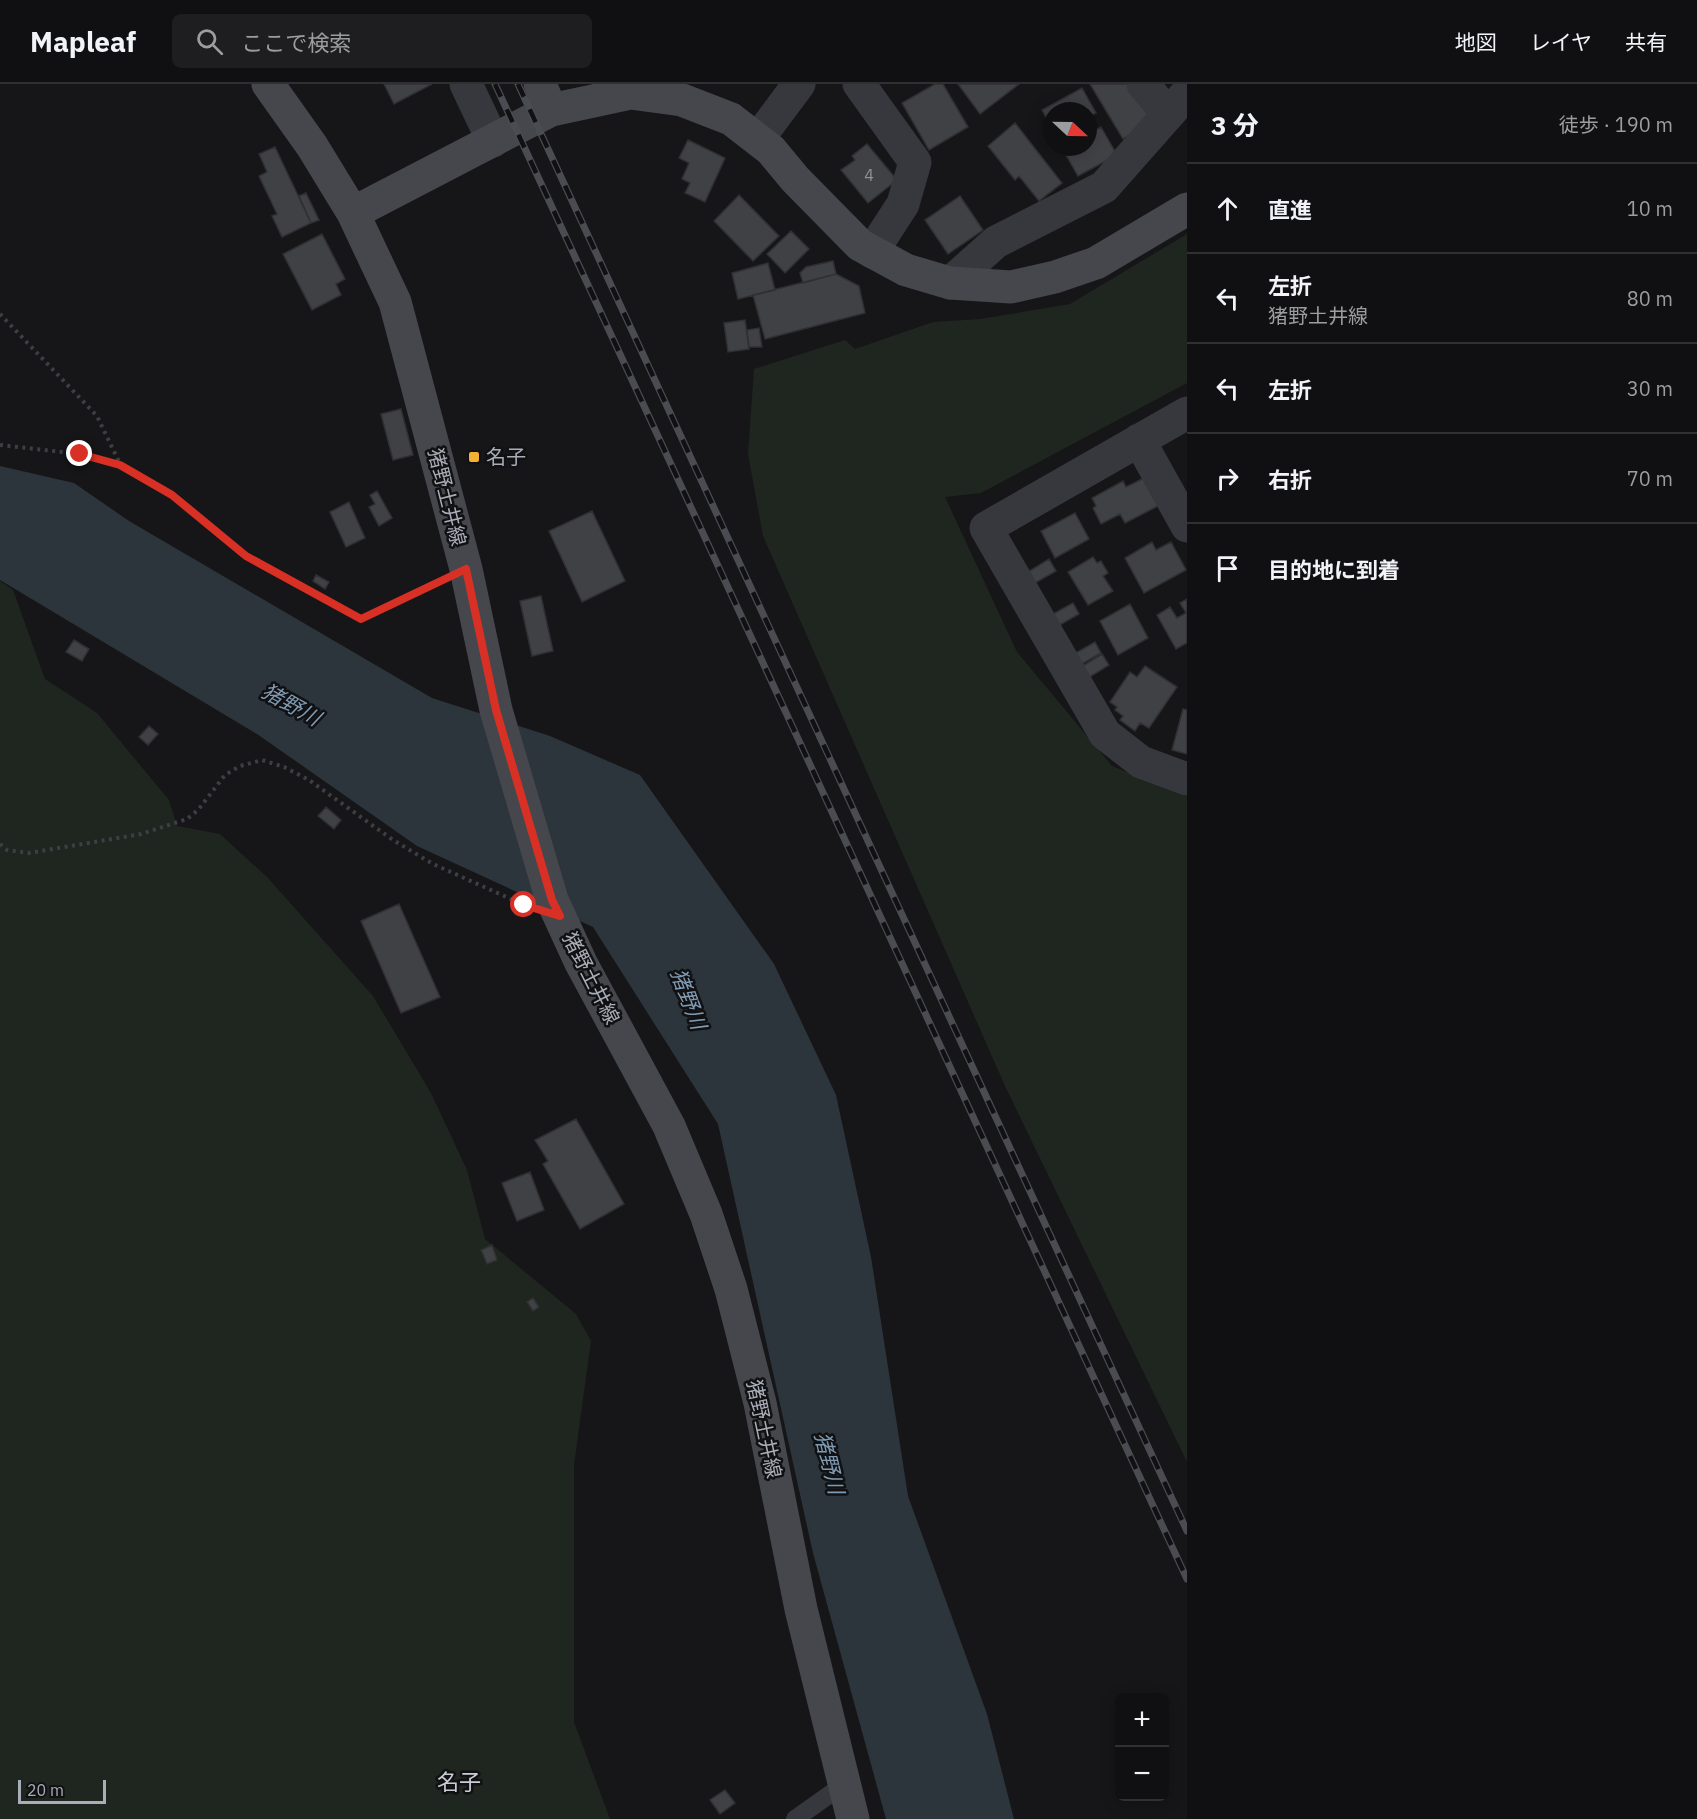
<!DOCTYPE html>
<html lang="ja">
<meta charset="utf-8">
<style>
:root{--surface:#101012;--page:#1e1e20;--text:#f1f3f6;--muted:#9c9d9f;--line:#303032}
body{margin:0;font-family:"IBM Plex Sans","Noto Sans JP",sans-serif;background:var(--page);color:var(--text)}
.controls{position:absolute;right:18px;bottom:18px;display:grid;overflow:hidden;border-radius:9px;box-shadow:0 3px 15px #0003}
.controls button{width:54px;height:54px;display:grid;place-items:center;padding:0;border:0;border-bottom:2px solid var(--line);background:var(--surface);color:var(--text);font:30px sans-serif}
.compass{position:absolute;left:1043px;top:18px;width:54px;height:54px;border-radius:50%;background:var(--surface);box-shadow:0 3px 15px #0003;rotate:112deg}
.scale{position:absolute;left:18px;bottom:15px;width:88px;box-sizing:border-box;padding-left:6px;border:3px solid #a8adb8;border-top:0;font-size:16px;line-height:21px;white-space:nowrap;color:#a8adb8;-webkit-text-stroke:4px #111113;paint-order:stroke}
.stop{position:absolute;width:18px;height:18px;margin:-14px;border:4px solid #d93025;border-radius:50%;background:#fff}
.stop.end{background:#d93025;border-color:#fff;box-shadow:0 2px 6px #0008}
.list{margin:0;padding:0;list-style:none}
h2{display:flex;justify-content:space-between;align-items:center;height:78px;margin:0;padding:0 24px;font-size:26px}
h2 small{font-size:20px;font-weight:400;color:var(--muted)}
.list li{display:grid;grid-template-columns:39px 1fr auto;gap:18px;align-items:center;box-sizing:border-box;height:90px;padding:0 24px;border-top:2px solid var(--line)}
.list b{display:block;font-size:22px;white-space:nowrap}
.list p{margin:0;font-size:20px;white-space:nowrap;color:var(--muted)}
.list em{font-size:20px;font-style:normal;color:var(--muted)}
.icon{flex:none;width:33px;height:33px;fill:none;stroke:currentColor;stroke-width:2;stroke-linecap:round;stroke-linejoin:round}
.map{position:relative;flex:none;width:1187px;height:1735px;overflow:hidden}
header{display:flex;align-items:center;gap:36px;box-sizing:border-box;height:84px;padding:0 30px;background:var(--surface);border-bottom:2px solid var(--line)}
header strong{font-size:28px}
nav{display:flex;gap:33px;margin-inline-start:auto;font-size:21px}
.search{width:420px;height:54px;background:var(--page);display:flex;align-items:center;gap:15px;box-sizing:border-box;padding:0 21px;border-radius:9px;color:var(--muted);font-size:22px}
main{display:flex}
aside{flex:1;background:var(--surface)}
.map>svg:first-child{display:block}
</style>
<header>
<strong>Mapleaf</strong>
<div class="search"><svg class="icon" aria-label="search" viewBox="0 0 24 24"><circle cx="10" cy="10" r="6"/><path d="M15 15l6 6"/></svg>ここで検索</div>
<nav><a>地図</a><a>レイヤ</a><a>共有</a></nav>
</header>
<main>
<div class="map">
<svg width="1187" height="1735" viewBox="0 0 1187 1735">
<rect width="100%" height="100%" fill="#161618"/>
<path fill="#1e261f" d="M1187 150V299L981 409 945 413 1017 568 1112 682 1187 712V1378L1005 1002 763 452 748 370 754 285 845 256 855 265 933 238 980 235 1070 220Z
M0 497 13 506 45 595 97 629 169 716 177 742 220 750 267 793 373 912 431 1009 467 1086 485 1155 576 1230 591 1257 574 1381V1638L610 1735H0Z"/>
<path fill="#2c353c" d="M0 382 74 399 129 437 432 614 550 652 640 691 774 880 836 1011 871 1173 908 1412 987 1630 1014 1735H886L813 1469 718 1040 593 843 417 762 257 650 0 496Z"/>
<path fill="#404145" stroke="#303034" stroke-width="1.5" d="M384 0H432L394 20Z
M935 0H943L968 43 929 66 902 19Z
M958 0H1019L980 30Z
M1090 0H1131L1153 36 1123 55Z
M1082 4 1096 29 1088 33V27H1052V44L1042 26Z
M1015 39 1062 99 1039 117 1019 92 1015 96 988 62Z
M1101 43 1117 71 1078 92 1062 64 1088 63V50Z
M688 56 725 74 705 118 685 109 690 99 682 95 689 79 679 74Z
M867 60 897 96 868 119 841 86 855 76 852 72Z
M275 63 311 139 282 153 272 132 277 130 259 92 267 88 259 70Z
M306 109 319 136 311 139 299 112Z
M739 111 779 152 753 177 714 137Z
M960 112 983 146 948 170 925 136Z
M791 147 809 165 785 189 767 170Z
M322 150 345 195 336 200 341 211 312 226 283 170Z
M833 177 836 190 803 199 800 189 806 183Z
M768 179 775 206 738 215 732 189Z
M836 190 859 202 865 229 765 255 753 211Z
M745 236 749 265 728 268 724 239Z
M759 244 762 263H749L747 246Z
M401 325 413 371 393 376 381 330Z
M1144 394 1158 422 1125 439 1120 430 1101 440 1093 424 1096 422 1092 414 1123 397 1126 403Z
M377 407 392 434 379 442 369 423 375 420 370 411Z
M349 418 365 454 346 463 330 428Z
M592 427 625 497 582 518 549 447Z
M1075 429 1089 455 1055 474 1041 447Z
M1152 458 1156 466 1171 458 1186 486 1144 509 1125 474Z
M1093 473 1097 479 1101 477 1108 489 1103 492 1113 507 1088 521 1068 488Z
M1049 475 1056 487 1035 499 1028 488Z
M316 491 329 498 325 505 313 497Z
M541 512 553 567 532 572 520 517Z
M1187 515V559L1176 565 1157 531 1170 523 1177 534 1186 529 1180 519Z
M1073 519 1079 530 1058 542 1051 531Z
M1130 520 1148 554 1118 571 1100 537Z
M74 556 89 565 82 577 66 568Z
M1095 558 1101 569 1080 581 1074 570Z
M1102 570 1109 581 1088 594 1081 583Z
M1145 582 1177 603 1149 644 1140 639 1135 647 1120 636 1123 632 1115 626 1117 623 1110 618 1130 588 1137 593Z
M1183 625 1187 626V670L1172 666Z
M149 642 158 650 148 661 139 653Z
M326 723 341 736 334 745 318 732Z
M399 820 440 913 401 929 361 837Z
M576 1035 624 1120 580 1145 543 1080 548 1077 535 1056Z
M530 1088 544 1126 517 1137 502 1099Z
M492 1161 497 1176 487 1180 481 1166Z
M533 1214 539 1223 533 1227 527 1218Z
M725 1706 735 1719 720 1730 710 1716Z"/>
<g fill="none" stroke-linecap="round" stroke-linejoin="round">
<path stroke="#3d3f44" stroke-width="4" stroke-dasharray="3 4.5" stroke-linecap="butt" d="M0 230 97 332 120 380
M0 361 80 370 120 381 172 411 246 472 361 535 438 498
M0 760 7 766 29 769 141 750 187 735 198 726 225 691 240 682 262 676 284 683 309 696 393 756 433 780 522 820"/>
<path stroke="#37383d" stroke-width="18" d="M795 1735 843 1701"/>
<path stroke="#37383d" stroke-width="33" d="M466 0 493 57
M859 0 915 78 903 120 872 168
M1143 0 1168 30
M758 55 799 0
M950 199 996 158 1104 103 1187 9
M1187 329 986 444 1105 650 1141 678 1187 695
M1139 356 1187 442"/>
<path stroke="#45474d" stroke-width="33" d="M268 0 312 62 353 129 395 218 466 485 496 626 552 816 581 879 669 1042 706 1130 731 1205 760 1319 801 1525 853 1735
M540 0 551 26
M353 129 551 26 630 9 682 16 731 35 771 66 795 95 860 161 906 186 950 199 1011 203 1055 193 1096 179 1187 125"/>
<defs>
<path id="rail" d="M495 0 1187 1495
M518 0 1187 1447"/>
</defs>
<use href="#rail" stroke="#4a4c52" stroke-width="7"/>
<use href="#rail" stroke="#111113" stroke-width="4.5" stroke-dasharray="14" stroke-linecap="butt"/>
</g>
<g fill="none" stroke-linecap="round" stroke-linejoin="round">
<path stroke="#d93025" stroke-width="8" d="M80 370 120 381 172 411 246 472 361 535 466 485 496 626 552 816 560 832 524 821"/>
</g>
<rect fill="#f2b134" stroke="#111113" stroke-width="2" x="468" y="367" width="12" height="12" rx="3"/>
<g text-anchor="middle" stroke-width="5" stroke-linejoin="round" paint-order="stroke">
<g font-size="16" fill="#8e929b">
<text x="869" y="97">4</text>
</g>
<g font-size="20" fill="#a8adb8" stroke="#111113" text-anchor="start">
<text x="486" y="380">名子</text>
</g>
<g font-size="20" fill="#a8adb8" stroke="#111113">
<text transform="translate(447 413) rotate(76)" y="7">猪野土井線</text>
<text transform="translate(591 894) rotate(63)" y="7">猪野土井線</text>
<text transform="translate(764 1345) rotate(78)" y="7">猪野土井線</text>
</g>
<g font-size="21" font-style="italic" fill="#7f9bb3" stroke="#111113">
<text transform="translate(291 621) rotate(29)" y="7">猪野川</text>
<text transform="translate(688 915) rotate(69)" y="7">猪野川</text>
<text transform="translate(829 1379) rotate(76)" y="7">猪野川</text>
</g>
<g font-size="22" fill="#c9ccd4" stroke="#111113">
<text x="459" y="1706">名子</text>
</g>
</g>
</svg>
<div class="controls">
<button>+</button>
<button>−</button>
</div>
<svg class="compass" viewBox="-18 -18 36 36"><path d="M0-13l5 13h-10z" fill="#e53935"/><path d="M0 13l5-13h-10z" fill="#9c9d9f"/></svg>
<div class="scale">20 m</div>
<div class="stop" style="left:524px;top:821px"></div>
<div class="stop end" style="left:80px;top:370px"></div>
</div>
<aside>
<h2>3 分<small>徒歩 · 190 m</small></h2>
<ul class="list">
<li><svg class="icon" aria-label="ahead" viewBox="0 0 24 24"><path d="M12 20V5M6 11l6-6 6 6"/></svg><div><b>直進</b></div><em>10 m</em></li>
<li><svg class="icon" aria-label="left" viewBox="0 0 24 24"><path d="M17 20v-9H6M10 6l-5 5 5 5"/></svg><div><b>左折</b><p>猪野土井線</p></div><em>80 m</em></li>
<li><svg class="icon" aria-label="left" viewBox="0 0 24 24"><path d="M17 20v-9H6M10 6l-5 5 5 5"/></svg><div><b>左折</b></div><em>30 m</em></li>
<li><svg class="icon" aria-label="right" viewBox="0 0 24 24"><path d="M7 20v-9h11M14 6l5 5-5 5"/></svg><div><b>右折</b></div><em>70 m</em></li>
<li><svg class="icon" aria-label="arrive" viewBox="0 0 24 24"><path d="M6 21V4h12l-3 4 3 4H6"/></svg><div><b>目的地に到着</b></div></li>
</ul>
</aside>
</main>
